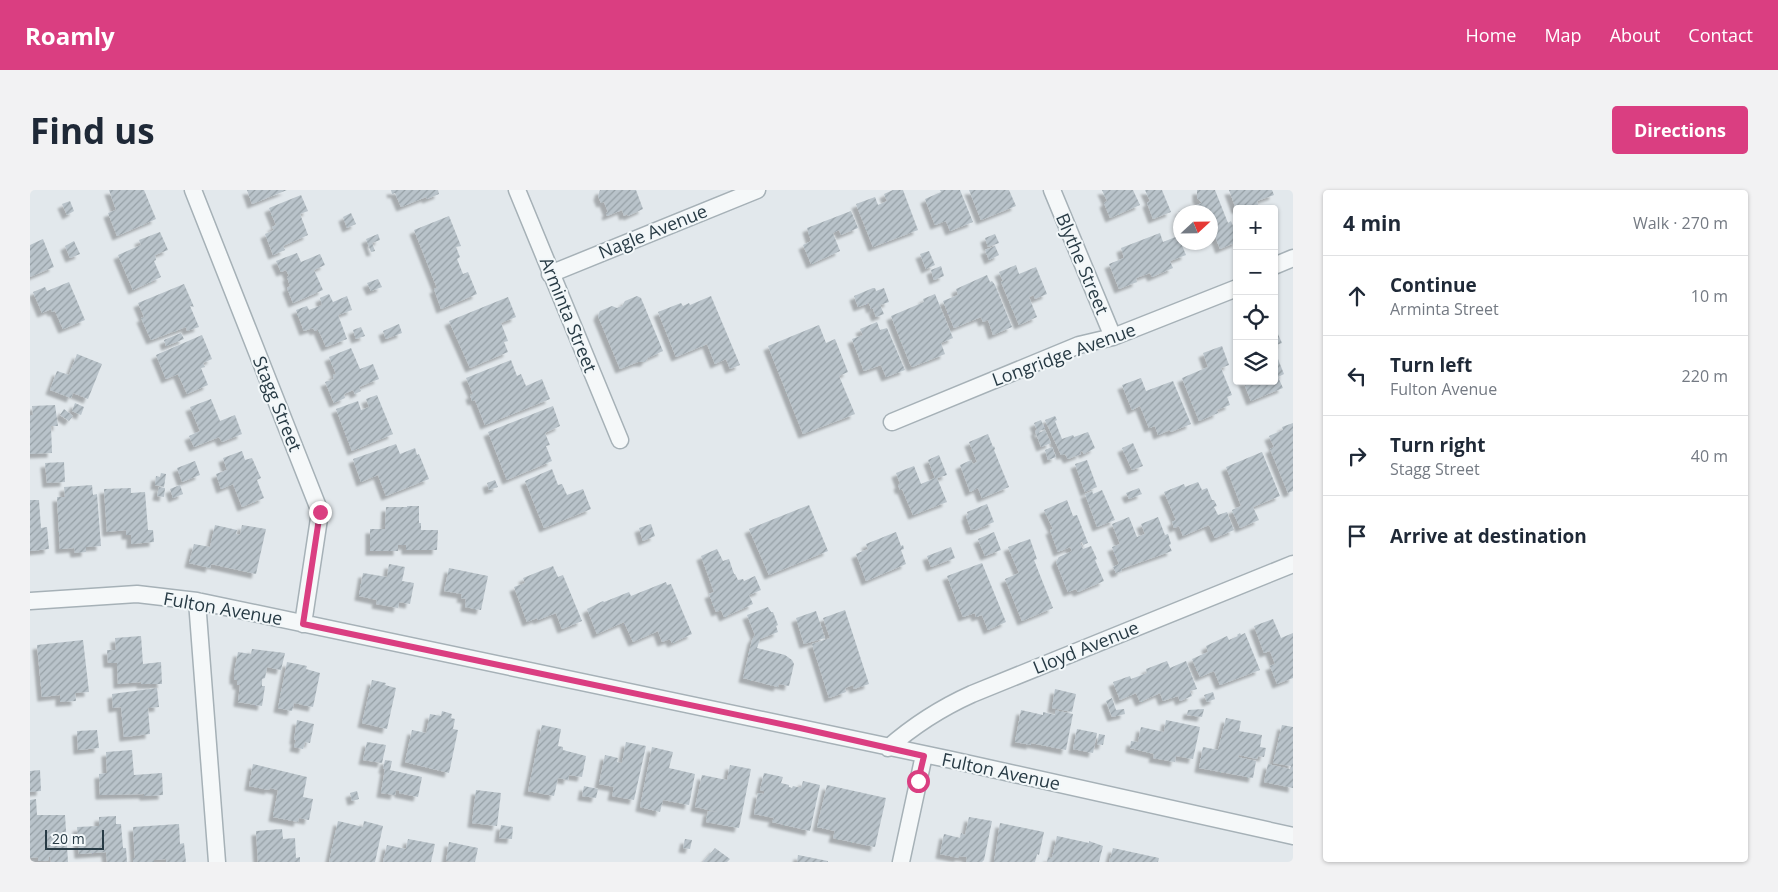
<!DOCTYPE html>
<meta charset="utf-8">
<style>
:root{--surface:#fff;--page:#f2f2f3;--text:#1f2937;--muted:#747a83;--line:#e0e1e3;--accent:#da3e81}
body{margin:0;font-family:"Open Sans",sans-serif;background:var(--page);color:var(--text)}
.controls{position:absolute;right:15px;top:15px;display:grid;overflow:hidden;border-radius:5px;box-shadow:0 1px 4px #0004}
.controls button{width:45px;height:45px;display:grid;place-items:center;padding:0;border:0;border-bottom:1px solid var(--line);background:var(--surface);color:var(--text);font:25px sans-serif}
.compass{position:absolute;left:1143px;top:15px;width:45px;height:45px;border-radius:50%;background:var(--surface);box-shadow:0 1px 4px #0004;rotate:68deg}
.scale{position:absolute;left:15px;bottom:12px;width:59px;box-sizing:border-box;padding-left:5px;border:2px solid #283b45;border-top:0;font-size:14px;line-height:18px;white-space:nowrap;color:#283b45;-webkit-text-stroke:4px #f2f7f9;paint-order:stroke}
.stop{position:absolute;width:15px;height:15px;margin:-11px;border:4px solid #da3e81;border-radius:50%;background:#fff}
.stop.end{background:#da3e81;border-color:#fff;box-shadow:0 1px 5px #0008}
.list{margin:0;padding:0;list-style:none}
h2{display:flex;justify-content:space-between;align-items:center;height:65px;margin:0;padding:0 20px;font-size:21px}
h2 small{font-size:16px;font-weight:400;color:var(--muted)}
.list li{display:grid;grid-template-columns:32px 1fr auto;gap:15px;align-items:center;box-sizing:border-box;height:80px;padding:0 20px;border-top:1px solid var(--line)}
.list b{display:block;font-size:19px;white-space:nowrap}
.list p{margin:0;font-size:16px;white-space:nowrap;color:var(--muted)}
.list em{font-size:16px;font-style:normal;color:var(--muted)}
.icon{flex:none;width:28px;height:28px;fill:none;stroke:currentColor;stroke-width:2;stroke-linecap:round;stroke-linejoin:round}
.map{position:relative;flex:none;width:1263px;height:672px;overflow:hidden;border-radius:5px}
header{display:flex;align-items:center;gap:30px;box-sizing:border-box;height:70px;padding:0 25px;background:var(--accent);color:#fff}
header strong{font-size:24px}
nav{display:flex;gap:28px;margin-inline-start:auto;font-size:18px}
.intro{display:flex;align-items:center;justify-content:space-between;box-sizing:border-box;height:120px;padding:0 30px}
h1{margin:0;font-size:35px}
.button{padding:12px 22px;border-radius:5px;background:var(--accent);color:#fff;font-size:18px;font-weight:700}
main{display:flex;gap:30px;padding:0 30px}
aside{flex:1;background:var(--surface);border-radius:5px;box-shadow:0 1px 4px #0004}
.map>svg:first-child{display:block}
</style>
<header>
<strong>Roamly</strong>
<nav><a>Home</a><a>Map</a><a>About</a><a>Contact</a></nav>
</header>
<div class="intro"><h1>Find us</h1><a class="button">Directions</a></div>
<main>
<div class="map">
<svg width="1263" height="672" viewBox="0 0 1263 672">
<defs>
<pattern id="building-hatch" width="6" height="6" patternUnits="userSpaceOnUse" patternTransform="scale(1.25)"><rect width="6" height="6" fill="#b9c3ca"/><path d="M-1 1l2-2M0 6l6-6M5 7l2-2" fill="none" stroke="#96a0a6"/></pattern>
<filter id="shadow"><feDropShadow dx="-4.5" dy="4.5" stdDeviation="1" flood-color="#0004"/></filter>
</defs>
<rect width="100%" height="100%" fill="#e2e8ec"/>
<path fill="url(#building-hatch)" filter="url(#shadow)" d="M79 0H114L126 29 87 46 78 23 86 20Z
M217 0H257L222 14Z
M361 0H408L409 4 397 9 396 7 371 17 365 3 362 4Z
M570 0H606L613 19 598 26 597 24 594 26 592 20 577 26 576 23 578 22 574 12 571 13 568 6Z
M863 0H873L888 40 843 57 826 14 845 7 848 15 857 11 854 4Z
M910 0H930L943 32 920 41 916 31 905 35 895 9 911 2Z
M939 0H979L986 16 951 30Z
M1072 0H1103L1110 15 1080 28 1074 13 1077 11Z
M1115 0H1132L1141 22 1123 29 1117 13 1120 11Z
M1167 0H1185L1198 33 1201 31 1207 46V52L1190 59 1185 46 1180 47V22H1148L1172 13 1167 8Z
M1199 0H1242L1244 5 1227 11 1228 15 1224 17 1225 19H1206Z
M271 5 278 21 270 24 278 45 253 56 255 60 243 65 235 44 244 40 242 37 246 35 239 18Z
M40 11 44 21 37 25 32 14Z
M821 21 828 38 811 45 809 40 803 43 810 61 781 74 773 55 781 51 777 38Z
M321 23 326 34 317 38 313 27Z
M419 26 431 56 426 57 430 67 427 69 433 84 438 82 447 104 411 119 404 99 407 98 384 40Z
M130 42 138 60 125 65 126 70 124 71 131 87 103 100 88 65 111 55 109 50Z
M1130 43 1133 52 1148 46 1156 65 1140 71 1143 78 1122 87 1120 83 1106 88 1107 92 1089 99 1079 74 1094 68 1091 58Z
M348 44 350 50 342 53 345 61 341 62 336 49Z
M965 44 969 53 958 57 955 48Z
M13 49 24 77 0 87V55Z
M44 51 50 64 40 68 35 56Z
M965 56 969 65 959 70 955 60Z
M899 61 905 75 896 79 890 64Z
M267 63 271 72 290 64 295 75 284 80 293 100 263 113 257 98 260 96 257 87 259 86 256 80 251 82 246 71Z
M986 75 989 84 1006 77 1017 104 1005 109 1004 105 999 107 1007 127 989 135 971 92 973 91 969 82Z
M911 76 914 86 904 90 901 80Z
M957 85 960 92 962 91 965 95 982 137 963 145 958 130 953 132 951 127 924 138 913 111 928 105 926 99Z
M348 89 352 97 341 101 337 93Z
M39 92 55 130 33 139 25 121 22 122 21 119 12 123 3 102 15 97 17 101Z
M154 94 164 117 160 116 169 137 157 141 156 137 121 150 111 128 114 127 108 113Z
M843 98H845L846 101 854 98 859 112 850 115 854 124 846 127 843 119 848 116 841 119 839 113 828 117 824 106Z
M299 104 303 112 317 106 322 120 308 125 317 149 296 157 288 139 285 141 283 138 274 141 266 120 277 116 279 120 292 115 290 108Z
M905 104 923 148 911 153 915 164 882 177 880 174 861 126 894 112 893 109Z
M607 106 611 108 633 161 618 168 615 172H608L590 179 568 126 570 121 582 116 587 118 592 116 595 111Z
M681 106 710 175 700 179 696 169 685 174 677 154 646 167 628 122 651 113 653 116 659 113 660 115Z
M478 107 486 127 471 133 478 151 474 152 478 162 440 178 419 131Z
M847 132 850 140 857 138 875 180 856 187 851 175 834 181 822 149 833 145 830 139Z
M369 134 372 143 356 149 353 141Z
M789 135 796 153 805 149 818 182 809 186 825 224 773 244 738 156Z
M1244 135 1252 153 1244 156Z
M331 137 335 146 326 149 323 140Z
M151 143 154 149 136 156 134 150Z
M172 145 182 169 173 173 175 177 171 178 178 195 157 204 148 184 136 189 126 165Z
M1192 156 1199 175 1191 178 1202 205 1197 207 1200 215 1187 220 1188 223 1169 231 1152 188 1178 177 1173 163Z
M321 158 330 179 343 174 349 189 329 197 331 201 325 204 323 200 314 204 315 208 304 213 295 192 304 189 303 185 306 184 299 167Z
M1244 159 1254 184 1248 187 1253 198 1221 211 1213 191H1244Z
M47 164 72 174 58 209 43 203 41 208 20 200 27 181 39 185Z
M481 170 487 186 491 184 496 196 512 189 520 209 455 235 445 210 442 211 440 205 443 204 436 188Z
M1111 188 1116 201 1143 191 1161 234 1141 242 1140 240 1128 245 1125 236 1119 238 1110 216 1102 220 1092 195Z
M347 205 363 244 322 261 306 219 328 211 331 220 339 217 336 209Z
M181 209 190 231 205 225 212 244 192 252 189 247 164 257 159 246 170 241 160 217Z
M45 213 54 217 51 225 42 221Z
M25 215 28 236H21L22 263 0 264V225H3L2 216Z
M523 216 530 236 515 243 520 255 516 256 522 271 477 290 458 242Z
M34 219 43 226 39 231 30 225Z
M1025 226 1027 230 1025 231 1032 249 1043 245 1044 247 1058 242 1065 258 1054 264 1052 261 1050 262 1051 264 1038 269 1035 264 1031 265 1015 230Z
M1011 230 1015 239 1009 241V243L1015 240 1021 253 1011 257 1005 241 1007 240 1004 233Z
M1263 233V301L1258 303 1240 259 1244 257 1239 246 1253 240 1252 237Z
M958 244 963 257 964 256 965 259 964 260 979 297 952 308 948 298 940 302 930 275 941 270 943 274 947 272 939 252Z
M1103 253 1113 276 1102 280 1092 258Z
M366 254 370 264 385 258 387 265 389 264 399 289 356 306 348 285 331 292 323 269Z
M1022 257 1026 267 1018 270 1015 260Z
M212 261 215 270 222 268 231 288 227 290 234 308 212 317 203 294 191 299 186 284 197 280 193 268Z
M1232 262 1250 306 1223 317 1229 330 1210 338 1202 320 1211 316 1196 277Z
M909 265 917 285 907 288 917 312 883 325 872 299 870 300 868 295 870 294 866 283 884 276 891 294 905 288 898 270Z
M1057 270 1067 297 1055 302 1045 274Z
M165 271 170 285 152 292 147 278Z
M34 272 35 292 17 293 15 273Z
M522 279 528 295 532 294 537 305 553 299 561 319 514 338 495 291Z
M131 283 136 284 134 297 125 295 126 286 130 287Z
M465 290 468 297 459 300 457 293Z
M1168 292 1172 300 1177 298 1182 310H1184L1187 316 1184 317 1188 325 1197 322 1204 340 1185 348 1179 335 1153 346 1149 336 1144 338 1142 332 1146 330 1134 302 1154 294 1155 297Z
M62 295 63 305 67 304 71 356 56 357V362L45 363 44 358 30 359 27 307H35L34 297Z
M150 295 153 304 143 308 140 299Z
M129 297 135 298 134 307 127 306Z
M101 298V303L115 302 118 340H123L124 352 101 354V345H96V340L77 342 74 299Z
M1109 298 1112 304 1099 309 1096 303Z
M1072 300 1085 330 1067 337 1055 304 1062 301 1063 304Z
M0 310H9L11 338 17 337 19 359 0 361Z
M1037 310 1043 326 1047 325 1058 353 1053 355 1052 352 1050 353 1053 359 1061 356 1067 369 1065 370 1074 391 1048 402 1046 399 1038 402 1026 372 1029 367 1042 361 1040 357 1028 362 1020 340 1023 339 1014 320Z
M957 314 964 332 945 340 944 339 941 340 936 326 938 325 937 322Z
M779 315 798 361 739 385 719 339Z
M377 316H389V333H391V340H408L407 360H376V355H368V361H340V339H355L356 317H377Z
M1099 327 1107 347 1115 344 1111 334 1128 327 1135 345 1138 344 1141 354 1139 355 1142 361 1091 379 1092 381 1086 383 1083 377 1089 374 1082 357 1090 354 1082 334Z
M621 334 625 346 613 351 609 338Z
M185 335 207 340 206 344 210 345 212 335 236 339 226 384 181 374 180 378 159 373 164 354 180 357Z
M866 342 871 356 873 355 874 359 871 360 876 374 836 391 826 364 838 359 836 354Z
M964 342 971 360 955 366 948 349Z
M1000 349 1007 369 1004 370 1023 418 992 431 975 389 989 383 978 357Z
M921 357 925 368 901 377 897 366Z
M687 359 693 371 699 369 704 384H705L708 390 713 389 714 391 725 386 731 400 719 405 723 414 694 427 691 420 686 422 679 404 684 402 671 366Z
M952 373 976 432 958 440 952 425 946 427 945 423 933 427 917 386Z
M359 374 375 377 372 391 384 393 380 414 369 412 368 418 346 414 347 410 329 406 333 383 357 387Z
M523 376 528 387 533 385 552 431 532 439 526 423 508 430 507 428 497 432 484 397 495 393 493 388Z
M419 378 458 386 451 420 435 417 436 409 431 408 432 404 414 401Z
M636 392 637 395 641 394 662 444 642 453 640 449 632 452 628 441 603 452 594 432 567 444 557 419 573 411 574 412 599 402 601 406Z
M738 417 741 422H743L748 435 746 436 748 442 730 449 727 458 755 465 762 470 764 474 759 496 749 494 748 497 713 488 722 450 725 445 717 425Z
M815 420 839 494 824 499 823 495 815 498 816 502 799 508 782 454 800 448 793 428Z
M786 421 795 448 774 454 766 428Z
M1243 429 1251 448 1263 443V488L1247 494 1240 476 1245 474 1240 461 1234 463 1224 436Z
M1210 443 1211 445 1215 443 1230 480 1190 495 1184 481 1170 487 1162 469 1178 462 1176 456 1197 446 1199 450 1208 446 1207 445Z
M111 446 113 474 131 472 132 494H111V492L88 494 87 473H78L77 460H86L85 448Z
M53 450 59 502 45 503 46 511 30 512V505L12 507 7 455Z
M222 459 255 463 251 480 237 477 235 488 232 489V496H235L232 516 208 512 210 495H207V490H204V483L208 462 221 464Z
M1137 471 1140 478 1156 471 1167 499 1160 501 1162 506 1150 511 1148 506 1133 511 1130 503 1110 512 1106 503 1090 510 1083 492 1100 486 1101 489 1117 483 1116 479Z
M257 472 277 476 276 479 290 483 283 517 264 513 262 521 248 518Z
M342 490 356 493 355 495 366 498 357 539 332 533Z
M127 498 129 517 118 518 120 544 94 547 91 517 83 518 82 504Z
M1025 499 1046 504 1042 522 1022 518Z
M1183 502 1185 509 1177 512 1174 505Z
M1082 508 1086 520 1094 519 1095 524 1082 527 1076 511Z
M1174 519 1172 527 1157 525 1158 520Z
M991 520 1013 525V522L1025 525V520L1043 524 1036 560 1001 553V555L985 552Z
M412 521 422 524 421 528 425 529 423 539 428 540 419 583 375 572 382 540 396 543 400 524 411 526Z
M1196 528 1211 531 1209 541 1232 545 1230 557 1236 558 1234 567 1228 566 1227 569 1209 565 1208 567 1226 571 1223 588 1169 578 1173 557 1188 560Z
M267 530 284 534 280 553 275 552 273 559 264 557 266 550H264Z
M1136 530 1170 537 1163 569 1146 566 1145 572 1123 568 1124 564 1100 558 1101 551 1108 552 1111 537 1134 542Z
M512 535 531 539 528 556 533 557V560L556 566 552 587 539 585 538 590 528 588 524 606 498 601Z
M1252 535 1263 537V598L1234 592 1238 574 1260 579 1261 576 1243 573Z
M1047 539 1067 543 1063 563 1043 559Z
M67 540 69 558 48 560 47 541Z
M1069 544 1075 545 1073 555 1067 554Z
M337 552 356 555 352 573 333 570Z
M596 552 616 556 604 610 582 606 584 597 569 594 575 565 588 568 587 572 592 573Z
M622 557 643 562 639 578 665 584 659 615 633 610 630 622 610 617Z
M102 560 104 585 132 583 133 605 114 606V604L70 605 69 584 77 583 76 562Z
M355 570 362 571 360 580 392 587 388 607 369 603V601L366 600 365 605 351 603 355 579H353Z
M223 574 277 587 273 607 283 609 279 630 269 628 268 632 243 627 248 600 240 598 239 600 219 596Z
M700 575 721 579 709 638 676 632 678 621 688 622 665 617 672 585 697 590Z
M10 580 11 601 0 602V581Z
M734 583 753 587 751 593 759 595V597L762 598 763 596 771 598 773 591 790 595 780 641 742 632 744 628 724 624 728 603 734 604V601L730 600Z
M797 595 856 608 845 657 803 648 805 641 787 637Z
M554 596 568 599 566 608 552 606Z
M446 600 471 603 467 636 442 633Z
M327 601 329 609 322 611 320 603Z
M6 609 7 625H35L38 672H21L20 667H19V671H8V667L0 668V610Z
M86 626V634H91L93 658H96L97 672H77L76 662 49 664 47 637 69 636V627Z
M939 627 962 631 954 670 952 672H936L937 667 929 666V668L910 664 914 644 930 648 931 643 935 645Z
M308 631 333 637 334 631 353 636 345 672H299Z
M970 633 1014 642 1009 665 1007 664 1005 672H964Z
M149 634 150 654 154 653 156 672H136V669L124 670V672H103V668H105L103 637Z
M471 635 483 637 482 649 469 648Z
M252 639 253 649 265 648 266 668 270 667V672H228L226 641Z
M1027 646 1059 653V651L1073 656 1069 672H1017L1018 667 1022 668Z
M378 649 405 654 401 672H353L357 655 376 659Z
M655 649 662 650 660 659 653 658Z
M419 652 448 658 445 672 416 671Z
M685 658 700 669 697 672H673Z
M1083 658 1129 668 1128 672H1079Z
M768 665 798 671V672H767Z"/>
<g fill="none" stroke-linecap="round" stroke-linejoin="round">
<defs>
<path id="minor" d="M163 0 290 322 273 434
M487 0 590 250
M1022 0 1083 147
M1244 76 1263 68
M520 84 727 0
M862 232 1049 155 1083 147 1207 98
M0 411 107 404 167 411 922 570 1263 646
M167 411 187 672
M858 558C883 536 911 518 942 504L1263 374
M871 672 894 565"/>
</defs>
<use href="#minor" stroke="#a6b1b7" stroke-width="19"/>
<use href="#minor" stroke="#f5f8f9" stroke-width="16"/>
</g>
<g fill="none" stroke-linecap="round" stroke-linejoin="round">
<path stroke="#da3e81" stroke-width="6" d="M290 322 273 434 770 538 894 566 888 591"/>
</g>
<g text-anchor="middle" stroke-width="4" stroke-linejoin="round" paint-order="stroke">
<g font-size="18" fill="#283b45" stroke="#f2f7f9">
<text transform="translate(623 42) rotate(-22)" y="6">Nagle Avenue</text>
<text transform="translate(1052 74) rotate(67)" y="6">Blythe Street</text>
<text transform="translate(538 125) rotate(68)" y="6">Arminta Street</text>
<text transform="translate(1034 165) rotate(-20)" y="6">Longridge Avenue</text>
<text transform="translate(247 214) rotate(68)" y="6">Stagg Street</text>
<text transform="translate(193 419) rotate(10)" y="6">Fulton Avenue</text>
<text transform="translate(1056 458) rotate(-22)" y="6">Lloyd Avenue</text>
<text transform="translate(971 582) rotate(12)" y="6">Fulton Avenue</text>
</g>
</g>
</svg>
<div class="controls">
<button>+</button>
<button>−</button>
<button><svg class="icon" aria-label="locate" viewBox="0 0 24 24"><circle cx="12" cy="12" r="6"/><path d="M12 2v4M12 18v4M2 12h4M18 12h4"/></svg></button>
<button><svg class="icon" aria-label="layers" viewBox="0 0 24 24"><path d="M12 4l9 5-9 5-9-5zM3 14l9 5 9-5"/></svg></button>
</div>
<svg class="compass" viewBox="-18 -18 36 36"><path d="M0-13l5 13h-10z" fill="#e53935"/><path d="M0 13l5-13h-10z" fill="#747a83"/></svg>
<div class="scale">20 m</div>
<div class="stop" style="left:888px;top:591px"></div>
<div class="stop end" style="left:290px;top:322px"></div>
</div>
<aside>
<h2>4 min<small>Walk · 270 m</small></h2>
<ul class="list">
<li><svg class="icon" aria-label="ahead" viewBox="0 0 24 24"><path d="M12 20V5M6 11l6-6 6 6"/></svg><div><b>Continue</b><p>Arminta Street</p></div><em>10 m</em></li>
<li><svg class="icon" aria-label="left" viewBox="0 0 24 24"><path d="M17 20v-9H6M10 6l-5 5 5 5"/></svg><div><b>Turn left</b><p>Fulton Avenue</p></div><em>220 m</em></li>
<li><svg class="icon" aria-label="right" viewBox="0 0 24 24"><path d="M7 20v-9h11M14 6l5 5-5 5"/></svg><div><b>Turn right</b><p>Stagg Street</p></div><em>40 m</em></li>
<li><svg class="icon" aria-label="arrive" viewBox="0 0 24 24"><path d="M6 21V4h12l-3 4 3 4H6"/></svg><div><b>Arrive at destination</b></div></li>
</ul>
</aside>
</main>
